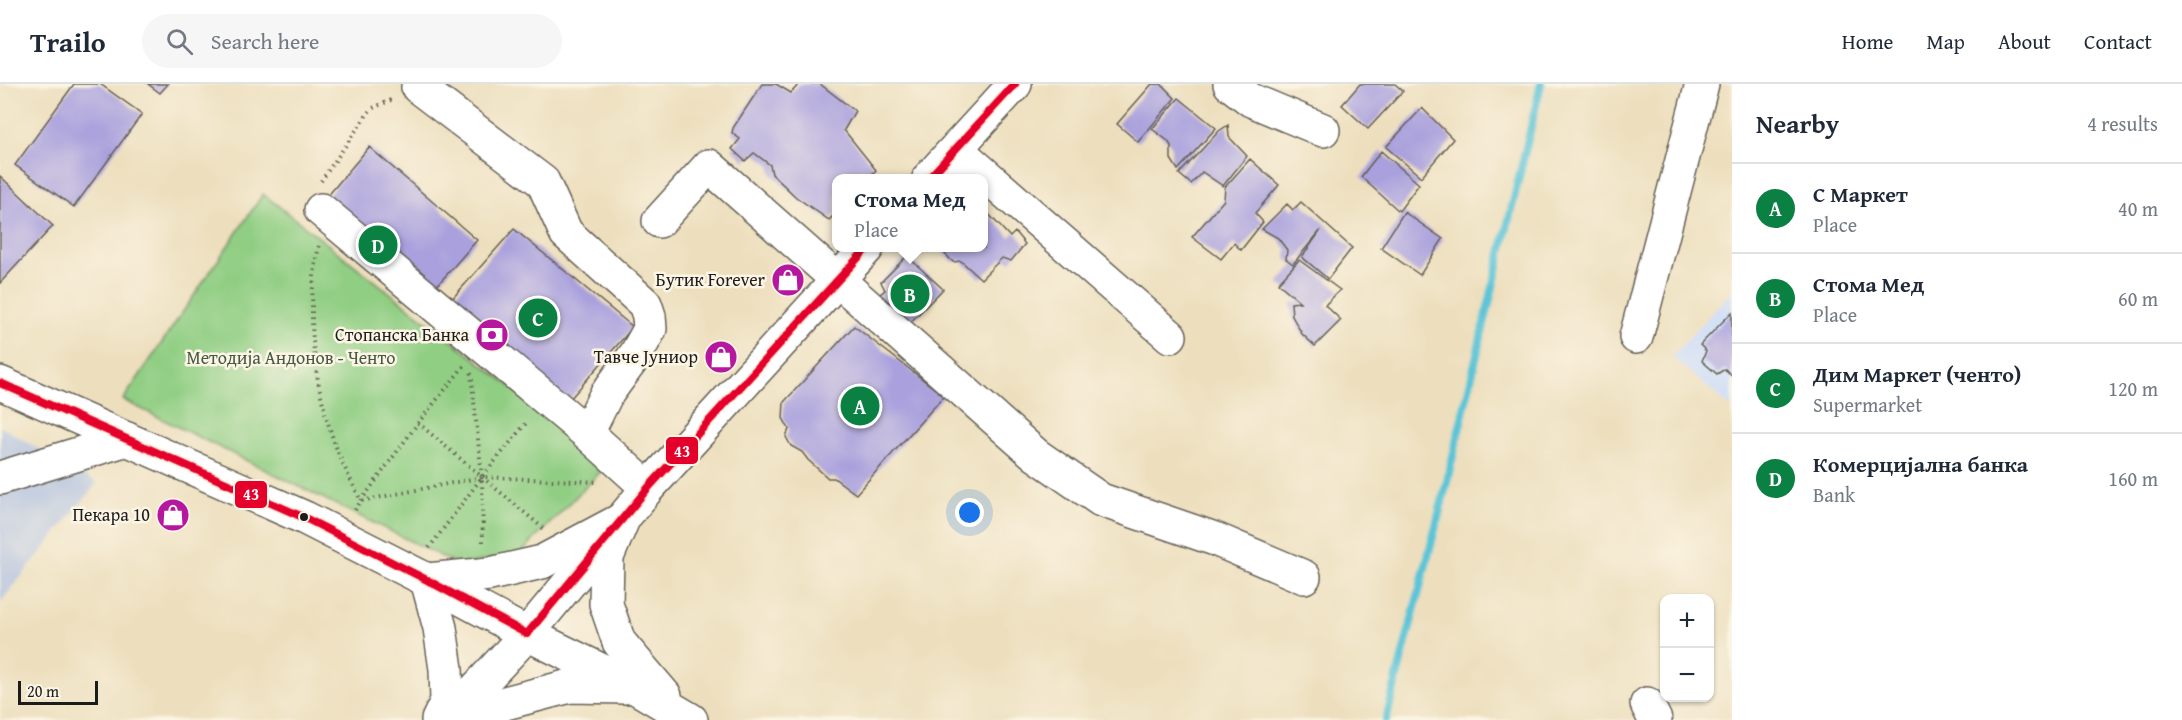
<!DOCTYPE html>
<meta charset="utf-8">
<style>
:root{--surface:#fff;--page:#f6f6f7;--text:#1f2937;--muted:#747a83;--line:#e0e1e3;--accent:#0b8043}
body{margin:0;font-family:"Gentium Book Plus",serif;background:var(--page);color:var(--text)}
.controls{position:absolute;right:18px;bottom:18px;display:grid;overflow:hidden;border-radius:12px;box-shadow:0 2px 4px #0004}
.controls button{width:54px;height:54px;display:grid;place-items:center;padding:0;border:0;border-bottom:2px solid var(--line);background:var(--surface);color:var(--text);font:30px sans-serif}
.scale{position:absolute;left:18px;bottom:15px;width:80px;box-sizing:border-box;padding-left:6px;border:3px solid #1c1c1c;border-top:0;font-size:16px;line-height:21px;white-space:nowrap;color:#1c1c1c;-webkit-text-stroke:4px #fcf5e5;paint-order:stroke}
.you{position:absolute;left:970px;top:429px;width:21px;height:21px;margin:-15px;border:4px solid #fff;border-radius:50%;background:#1a73e8;box-shadow:0 0 0 9px #1a73e833}
.badge{display:grid;place-items:center;width:39px;height:39px;border-radius:50%;background:var(--accent);color:#fff;font-size:20px;font-weight:700}
.pin{position:absolute;translate:-50% -50%;border:3px solid #fff;box-shadow:0 2px 6px #0006}
.popup{position:absolute;left:832px;top:90px;width:156px;height:78px;box-sizing:border-box;display:grid;place-content:center;border-radius:12px;background:var(--surface);filter:drop-shadow(0 2px 4px #0005);font-size:20px;white-space:nowrap;color:var(--muted)}
.popup b{font-size:22px;color:var(--text)}
.popup::after{content:'';position:absolute;left:50%;top:100%;margin-left:-12px;border:12px solid transparent;border-top-color:var(--surface)}
.list{margin:0;padding:0;list-style:none}
h2{display:flex;justify-content:space-between;align-items:center;height:78px;margin:0;padding:0 24px;font-size:26px}
h2 small{font-size:20px;font-weight:400;color:var(--muted)}
.list li{display:grid;grid-template-columns:39px 1fr auto;gap:18px;align-items:center;box-sizing:border-box;height:90px;padding:0 24px;border-top:2px solid var(--line)}
.list b{display:block;font-size:22px;white-space:nowrap}
.list p{margin:0;font-size:20px;white-space:nowrap;color:var(--muted)}
.list em{font-size:20px;font-style:normal;color:var(--muted)}
.icon{flex:none;width:33px;height:33px;fill:none;stroke:currentColor;stroke-width:2;stroke-linecap:round;stroke-linejoin:round}
.map{position:relative;flex:none;width:1732px;height:636px;overflow:hidden}
header{display:flex;align-items:center;gap:36px;box-sizing:border-box;height:84px;padding:0 30px;background:var(--surface);border-bottom:2px solid var(--line)}
header strong{font-size:28px}
nav{display:flex;gap:33px;margin-inline-start:auto;font-size:21px}
.search{width:420px;height:54px;background:var(--page);display:flex;align-items:center;gap:15px;box-sizing:border-box;padding:0 21px;border-radius:33px;color:var(--muted);font-size:22px}
main{display:flex}
aside{flex:1;background:var(--surface)}
.map>svg:first-child{display:block}
</style>
<header>
<strong>Trailo</strong>
<div class="search"><svg class="icon" aria-label="search" viewBox="0 0 24 24"><circle cx="10" cy="10" r="6"/><path d="M15 15l6 6"/></svg>Search here</div>
<nav><a>Home</a><a>Map</a><a>About</a><a>Contact</a></nav>
</header>
<main>
<div class="map">
<svg width="1732" height="636" viewBox="0 0 1732 636">
<rect width="100%" height="100%" fill="#fcf5e5"/>
<filter id="ink" filterUnits="userSpaceOnUse"><feTurbulence type="fractalNoise" baseFrequency=".0167" numOctaves="2"/><feDisplacementMap in="SourceGraphic" scale="12" xChannelSelector="R" yChannelSelector="G"/><feConvolveMatrix kernelMatrix="1 2 1 2 8 2 1 2 1" color-interpolation-filters="sRGB"/></filter>
<filter id="wash" filterUnits="userSpaceOnUse"><feTurbulence type="fractalNoise" baseFrequency=".008" numOctaves="4" result="noise"/><feDisplacementMap in="SourceGraphic" scale="24" xChannelSelector="R" yChannelSelector="G"/><feGaussianBlur stdDeviation="1.35" result="paint"/><feColorMatrix in="noise" values="0 0 0 0 0 0 0 0 0 0 0 0 0 0 0 0 0 1.4 0 .05"/><feComposite in="paint" operator="in"/></filter>
<g filter="url(#wash)">
<rect width="100%" height="100%" fill="#eddfbe"/>
<path fill="#cadcf9" d="M1732 207V324L1672 273Z"/>
<path fill="#b7c5de" d="M0 342 97 399 0 519Z"/>
<path fill="#90ce83" stroke="#567550" stroke-width="1.5" d="M263 110 609 379 520 470 459 481 123 316Z"/>
<g fill="none" stroke-linecap="round" stroke-linejoin="round">
<path stroke="#5bc5d7" stroke-width="8" d="M1386 636 1443 414 1541 0"/>
</g>
<g id="blocks">
<path fill="#a9a0dd" d="M74 0H100L142 30 74 123 15 81Z
M148 0H168L160 9Z
M762 0H776L791 9 799 0H820L855 27 844 46 876 86 868 94H836V129L829 136 796 113 772 90 770 81 754 69 745 77 732 65 740 55 732 49 733 44Z
M1152 0H1161L1175 14 1138 58 1117 40Z
M1360 0H1395L1403 7 1368 45 1342 21Z
M1179 14 1216 44 1178 86 1171 75V62L1168 57 1152 45Z
M1422 24 1453 55 1421 93 1386 63Z
M1228 41 1229 53 1247 72 1223 102 1202 88 1191 100 1179 90 1219 47Z
M369 63 477 156 427 213 320 121Z
M1381 67 1419 100 1399 127 1361 93Z
M1250 75 1279 101 1255 129 1263 138 1241 166 1234 159 1221 175 1192 153 1224 116 1225 103Z
M0 92 53 142 0 199Z
M1301 118 1352 164 1328 195 1302 173 1321 146 1293 180 1286 175 1287 166 1278 154 1262 145 1287 120 1293 126Z
M984 125 1010 153 1015 148 1025 160 1011 177 1002 174 981 195 961 177 953 178 939 164H984Z
M1404 128 1443 155 1420 191 1381 164Z
M514 145 633 243 563 323 444 224Z
M907 172 943 205 904 245 875 214 885 206 881 198Z
M1299 176 1340 206 1325 221 1341 236 1315 262 1302 250 1292 232 1291 219 1300 218 1278 199Z
M1732 228V292L1725 285 1717 290 1702 277 1706 267 1700 261Z
M854 242 944 312 856 410 834 394H828L808 376 802 368 791 362 786 353 789 345 783 334 784 318Z"/>
</g>
</g>
<g filter="url(#ink)">
<use href="#blocks" fill-opacity="0" stroke="#656055" stroke-width="1.5"/>
<g fill="none" stroke-linecap="round" stroke-linejoin="round">
<defs>
<path id="minor" d="M1230 0 1251 16 1323 46
M418 3 543 98 566 149 645 220 649 232 650 245 636 270 606 311 587 349 648 404
M956 65 1170 252
M929 94 1015 0
M321 126 587 349
M659 137 709 82 1036 371 1101 416 1215 455 1304 493
M1636 253 1702 0
M0 394 127 355
M1647 620 1655 636
M447 636 527 550 648 404 867 164"/>
<path id="major" d="M0 299 305 434 427 496 527 550 635 603 691 636
M623 435 607 473 606 520 619 558 665 612
M427 496 490 490 542 478 623 435
M427 496 440 544 446 585 447 617 438 636
M468 636 505 619 570 602 625 603"/>
</defs>
<use href="#minor" stroke="#656055" stroke-width="36"/>
<use href="#major" stroke="#656055" stroke-width="36"/>
<path stroke="#656055" stroke-width="4" stroke-dasharray="1.5 4.5" stroke-linecap="butt" d="M321 97 371 25 393 15
M319 162C304 229 314 307 339 371 346 387 354 402 361 417L418 339 464 282
M471 289 482 393 483 461
M418 339 544 445
M355 426 361 417 482 393 598 398
M429 464 482 393 527 338"/>
<use href="#minor" stroke="#fff" stroke-width="33"/>
<use href="#major" stroke="#fff" stroke-width="33"/>
<defs>
<path id="bus-1" d="M929 94 1015 0
M0 299 305 434 427 496 527 550 648 404 867 164"/>
</defs>
<use href="#bus-1" stroke="#fcf5e5" stroke-width="12"/>
<use href="#bus-1" stroke="#e4002b" stroke-width="8"/>
</g>
</g>
<defs>
<symbol id="shop-disc" viewBox="-11 -11 22 22"><circle r="9.5" fill="#b5179e" stroke="#fcf5e5"/><path d="M-5-2.5h2.3a2.7 3.5 0 0 1 5.4 0H5L5.5 6h-11ZM-1.5-2.5h3a1.5 2.3 0 0 0-3 0Z" fill="#fff"/></symbol>
<symbol id="bank-disc" viewBox="-11 -11 22 22"><circle r="9.5" fill="#b5179e" stroke="#fcf5e5"/><path d="M-6-4H6V4H-6ZM0-2.3a2.3 2.3 0 1 0 0 4.6a2.3 2.3 0 1 0 0-4.6Z" fill="#fff"/></symbol>
</defs>
<g fill-rule="evenodd">
<use href="#shop-disc" x="769" y="177" width="38" height="38"/>
<use href="#bank-disc" x="473" y="232" width="38" height="38"/>
<use href="#shop-disc" x="702" y="254" width="38" height="38"/>
<use href="#shop-disc" x="154" y="412" width="38" height="38"/>
</g>
<circle fill="#1c1c1c" stroke="#fcf5e5" stroke-width="2" cx="304" cy="433" r="5"/>
<g text-anchor="middle" stroke-width="5" stroke-linejoin="round" paint-order="stroke">
<g font-size="18" fill="#1c1c1c" stroke="#fcf5e5" text-anchor="end">
<text x="765" y="202">Бутик Forever</text>
<text x="469" y="257">Стопанска Банка</text>
<text x="698" y="279">Тавче Јуниор</text>
<text x="150" y="437">Пекара 10</text>
</g>
<g font-size="18" fill="#455a40" stroke="#fcf5e5">
<text x="291" y="280">Методија Андонов - Ченто</text>
</g>
</g>
<g stroke="#fcf5e5" stroke-width="2">
<rect x="665" y="352" width="34" height="29" rx="6" fill="#e4002b"/>
<rect x="234" y="396" width="34" height="29" rx="6" fill="#e4002b"/>
</g>
<g font-size="16" text-anchor="middle" font-weight="bold" fill="#fff">
<text x="682" y="373">43</text>
<text x="251" y="416">43</text>
</g>
</svg>
<div class="controls">
<button>+</button>
<button>−</button>
</div>
<div class="scale">20 m</div>
<div class="you"></div>
<div class="pin badge" style="left:860px;top:322px">A</div>
<div class="pin badge" style="left:910px;top:210px">B</div>
<div class="popup"><b>Стома Мед</b>Place</div>
<div class="pin badge" style="left:538px;top:234px">C</div>
<div class="pin badge" style="left:378px;top:161px">D</div>
</div>
<aside>
<h2>Nearby<small>4 results</small></h2>
<ul class="list">
<li><span class="badge">A</span><div><b>С Маркет</b><p>Place</p></div><em>40 m</em></li>
<li><span class="badge">B</span><div><b>Стома Мед</b><p>Place</p></div><em>60 m</em></li>
<li><span class="badge">C</span><div><b>Дим Маркет (ченто)</b><p>Supermarket</p></div><em>120 m</em></li>
<li><span class="badge">D</span><div><b>Комерцијална банка</b><p>Bank</p></div><em>160 m</em></li>
</ul>
</aside>
</main>
